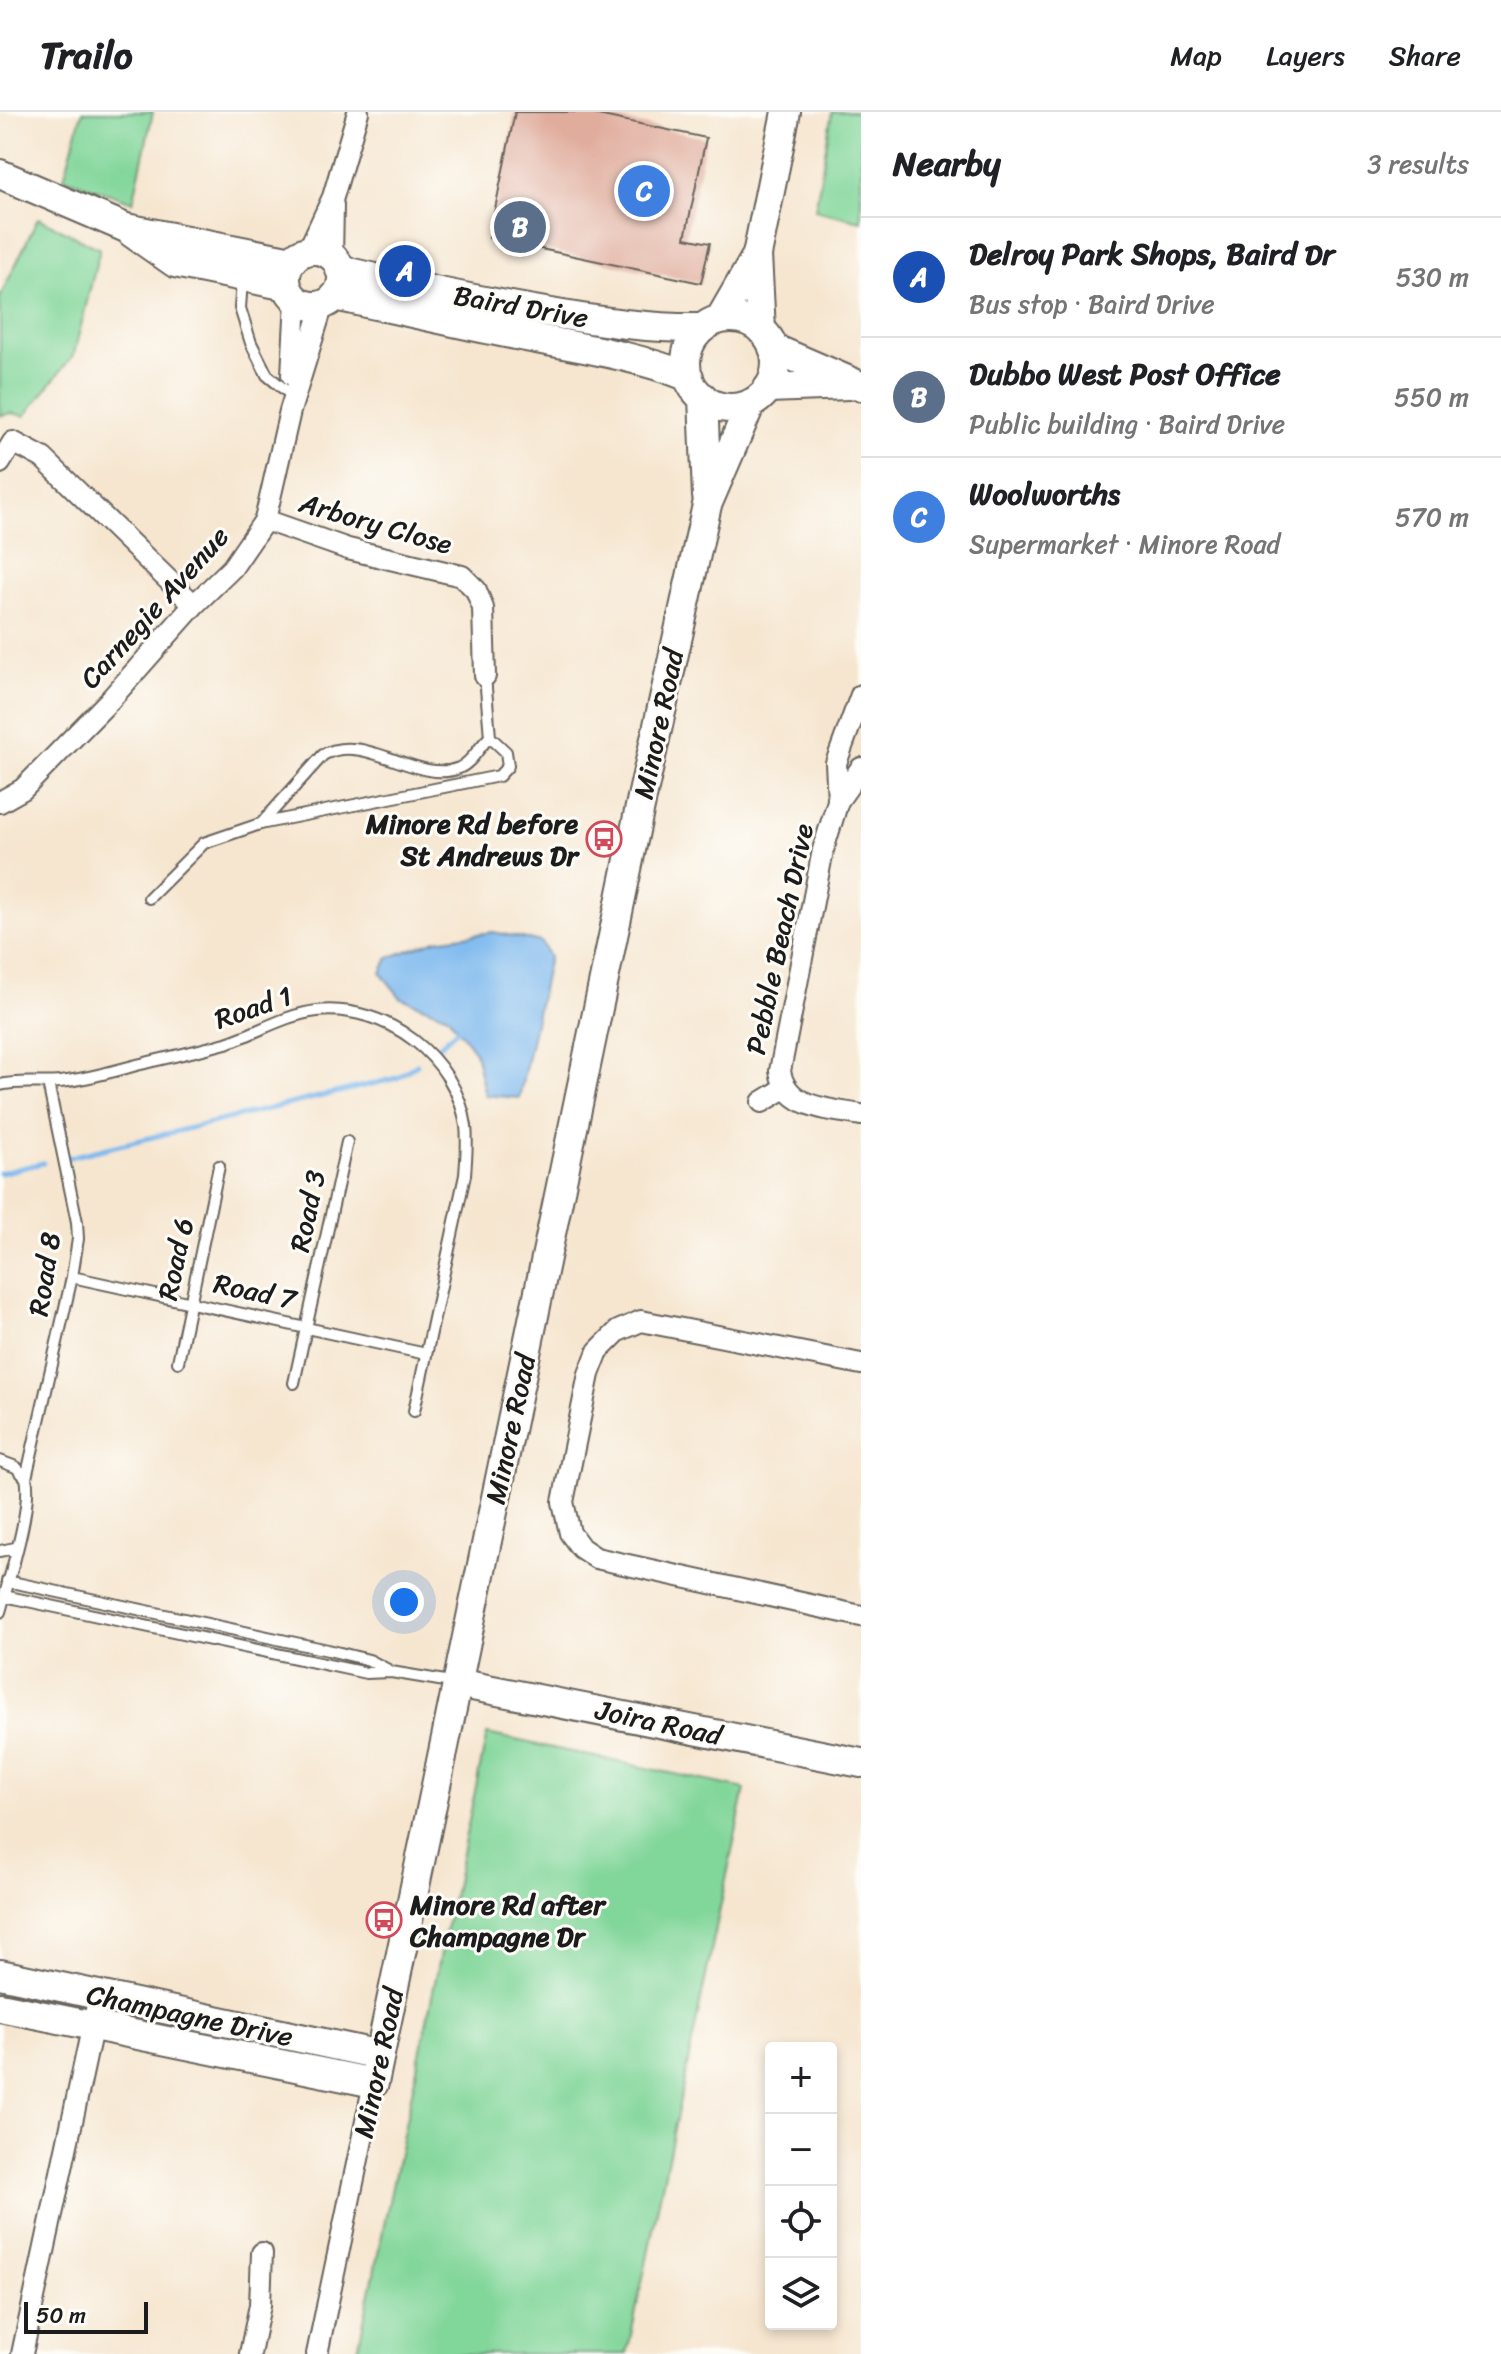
<!DOCTYPE html>
<meta charset="utf-8">
<style>
:root{--surface:#fff;--page:#f2f2f2;--text:#202124;--muted:#757577;--line:#e0e0e0;--accent:#d1495b}
body{margin:0;font-family:Sriracha,sans-serif;background:var(--page);color:var(--text)}
.controls{position:absolute;right:24px;bottom:24px;display:grid;overflow:hidden;border-radius:8px;box-shadow:0 4px 12px #0003}
.controls button{width:72px;height:72px;display:grid;place-items:center;padding:0;border:0;border-bottom:2px solid var(--line);background:var(--surface);color:var(--text);font:40px sans-serif}
.scale{position:absolute;left:24px;bottom:20px;width:124px;box-sizing:border-box;padding-left:8px;border:4px solid #1c1c1c;border-top:0;font-size:22px;line-height:28px;white-space:nowrap;color:#1c1c1c;-webkit-text-stroke:6px #fdfcf7;paint-order:stroke}
.you{position:absolute;left:404px;top:1490px;width:28px;height:28px;margin:-20px;border:6px solid #fff;border-radius:50%;background:#1a73e8;box-shadow:0 0 0 12px #1a73e833}
.badge{display:grid;place-items:center;width:52px;height:52px;border-radius:50%;background:var(--accent);color:#fff;font-size:26px;font-weight:700}
.pin{position:absolute;translate:-50% -50%;border:4px solid #fff;box-shadow:0 2px 8px #0006}
.list{margin:0;padding:0;list-style:none}
h2{display:flex;justify-content:space-between;align-items:center;height:104px;margin:0;padding:0 32px;font-size:34px}
h2 small{font-size:26px;font-weight:400;color:var(--muted)}
.list li{display:grid;grid-template-columns:52px 1fr auto;gap:24px;align-items:center;box-sizing:border-box;height:120px;padding:0 32px;border-top:2px solid var(--line)}
.list b{display:block;font-size:30px;white-space:nowrap}
.list p{margin:0;font-size:26px;white-space:nowrap;color:var(--muted)}
.list em{font-size:26px;font-style:normal;color:var(--muted)}
.icon{flex:none;width:44px;height:44px;fill:none;stroke:currentColor;stroke-width:2;stroke-linecap:round;stroke-linejoin:round}
.map{position:relative;flex:none;width:861px;height:2242px;overflow:hidden}
header{display:flex;align-items:center;gap:48px;box-sizing:border-box;height:112px;padding:0 40px;background:var(--surface);border-bottom:2px solid var(--line)}
header strong{font-size:38px}
nav{display:flex;gap:44px;margin-inline-start:auto;font-size:28px}
main{display:flex}
aside{flex:1;background:var(--surface)}
.map>svg:first-child{display:block}
</style>
<header>
<strong>Trailo</strong>
<nav><a>Map</a><a>Layers</a><a>Share</a></nav>
</header>
<main>
<div class="map">
<svg width="861" height="2242" viewBox="0 0 861 2242">
<rect width="100%" height="100%" fill="#fdfcf7"/>
<filter id="ink" filterUnits="userSpaceOnUse"><feTurbulence type="fractalNoise" baseFrequency=".0125" numOctaves="2"/><feDisplacementMap in="SourceGraphic" scale="16" xChannelSelector="R" yChannelSelector="G"/><feConvolveMatrix kernelMatrix="1 2 1 2 8 2 1 2 1" color-interpolation-filters="sRGB"/></filter>
<filter id="wash" filterUnits="userSpaceOnUse"><feTurbulence type="fractalNoise" baseFrequency=".006" numOctaves="4" result="noise"/><feDisplacementMap in="SourceGraphic" scale="32" xChannelSelector="R" yChannelSelector="G"/><feGaussianBlur stdDeviation="1.8" result="paint"/><feColorMatrix in="noise" values="0 0 0 0 0 0 0 0 0 0 0 0 0 0 0 0 0 1.4 0 .05"/><feComposite in="paint" operator="in"/></filter>
<g filter="url(#wash)">
<rect width="100%" height="100%" fill="#f6e6d0"/>
<path fill="#81d69a" stroke="#4e795b" stroke-width="2" d="M82 0H153L133 90 64 66Z
M832 0H861V109L815 98Z
M38 106 100 137 74 242 25 304 11 301 0 304V185Z
M487 1622 745 1677 627 2242H357Z"/>
<path fill="#7cb8ee" stroke="#4c6a85" stroke-width="2" d="M493 820 541 830 549 845 519 986 485 983 475 940 448 904 401 886 381 861 388 846 436 828Z"/>
<g fill="none" stroke-linecap="round" stroke-linejoin="round">
<path stroke="#7cb8ee" stroke-width="5" d="M439 934 462 913
M66 1046 397 966 417 952
M0 1061 43 1051"/>
</g>
<g id="blocks">
<path fill="#e0ac9c" d="M515 0H593V2L706 26 685 126 710 131 701 171 489 126Z"/>
</g>
</g>
<g filter="url(#ink)">
<use href="#blocks" fill-opacity="0" stroke="#68635b" stroke-width="2"/>
<g fill="none" stroke-linecap="round" stroke-linejoin="round">
<defs>
<path id="lane" d="M242 169 240 196 251 231 267 263 290 282
M261 712 323 643C364 619 419 673 459 656 472 651 479 634 490 625
M149 786 204 731 260 712 499 664 508 654 506 640 490 625 485 564
M0 973C20 968 40 972 60 970 90 967 120 957 149 950 175 944 201 938 226 931 257 921 284 903 317 899 386 892 456 945 466 1014 468 1031 466 1047 465 1063L414 1299
M72 1165 426 1242
M178 1250 219 1054
M294 1271 347 1030
M0 1349 16 1355 26 1366
M0 1439 15 1436
M7 1469 328 1538 369 1548 390 1559
M4 1484 366 1561 391 1560 457 1571
M0 1500C8 1470 33 1393 26 1366L72 1165 78 1127 77 1110 48 971"/>
<path id="street" d="M308 139 333 85 358 0
M332 145 333 93
M292 263 296 187
M0 351 13 330 43 346 194 493
M265 408 348 437 462 464 476 478 483 496 485 564
M861 656 838 689 823 738 780 959C786 997 830 997 861 1003
M838 689 836 651 861 583
M0 690 23 677 109 589 194 493 232 456 265 408 290 299 323 192
M762 990 785 976
M861 1252 641 1209 618 1219 598 1239 589 1262 563 1390 570 1421 581 1436 596 1446 861 1504
M22 2242 99 1884
M250 2242 260 2193 262 2141
M317 2242 374 1971"/>
<path id="secondary" d="M0 62 126 116 292 149
M132 121 175 151 287 174
M286 166a28 28 0 1 1 56 0a28 28 0 1 1-56 0Z
M340 158C412 175 484 190 557 202 606 210 653 217 703 216
M335 184C395 197 455 211 516 223 575 235 632 242 689 265
M686 251a45 45 0 1 1 90 0a45 45 0 1 1-90 0Z
M720 207 757 143
M761 218 757 143 786 0
M773 236 861 274
M768 276 849 273
M703 285 707 384
M457 1571 861 1651
M0 1862 380 1943
M0 1895 374 1971 641 690 707 393 751 291"/>
</defs>
<use href="#lane" stroke="#68635b" stroke-width="14"/>
<use href="#street" stroke="#68635b" stroke-width="24"/>
<use href="#secondary" stroke="#68635b" stroke-width="32"/>
<use href="#lane" stroke="#fff" stroke-width="10"/>
<use href="#street" stroke="#fff" stroke-width="20"/>
<use href="#secondary" stroke="#fff" stroke-width="28"/>
</g>
</g>
<defs>
<symbol id="bus-ring" viewBox="-11 -11 22 22"><circle r="9.5" fill="#fdfcf7" stroke="#d1495b" stroke-width="1.5"/><path d="M-5-6H5V4H4V6H2V4H-2V6H-4V4H-5ZM-3.5-4V0h7V-4ZM-3.5 1.2v1.5H-2V1.2ZM2 1.2v1.5H3.5V1.2Z" fill="#d1495b"/></symbol>
</defs>
<g fill-rule="evenodd">
<use href="#bus-ring" x="584" y="707" width="40" height="40"/>
<use href="#bus-ring" x="364" y="1788" width="40" height="40"/>
</g>
<g text-anchor="middle" stroke-width="6" stroke-linejoin="round" paint-order="stroke">
<g font-size="28" fill="#1c1c1c" stroke="#fdfcf7">
<text transform="translate(521 194) rotate(10)" y="10">Baird Drive</text>
<text transform="translate(376 411) rotate(16)" y="10">Arbory Close</text>
<text transform="translate(154 495) rotate(-48)" y="10">Carnegie Avenue</text>
<text transform="translate(658 612) rotate(-78)" y="10">Minore Road</text>
<text transform="translate(779 827) rotate(-78)" y="10">Pebble Beach Drive</text>
<text transform="translate(253 895) rotate(-19)" y="10">Road 1</text>
<text transform="translate(307 1099) rotate(-78)" y="10">Road 3</text>
<text transform="translate(175 1147) rotate(-78)" y="10">Road 6</text>
<text transform="translate(44 1162) rotate(-81)" y="10">Road 8</text>
<text transform="translate(255 1179) rotate(12)" y="10">Road 7</text>
<text transform="translate(510 1317) rotate(-78)" y="10">Minore Road</text>
<text transform="translate(659 1610) rotate(12)" y="10">Joira Road</text>
<text transform="translate(190 1903) rotate(12)" y="10">Champagne Drive</text>
<text transform="translate(378 1951) rotate(-78)" y="10">Minore Road</text>
</g>
<g font-size="28" font-weight="bold" fill="#1c1c1c" stroke="#fdfcf7" text-anchor="end">
<text x="578" y="721">Minore Rd before<tspan x="578" dy="32">St Andrews Dr</tspan></text>
<text x="410" y="1802" text-anchor="start">Minore Rd after<tspan x="410" dy="32">Champagne Dr</tspan></text>
</g>
</g>
</svg>
<div class="controls">
<button>+</button>
<button>−</button>
<button><svg class="icon" aria-label="locate" viewBox="0 0 24 24"><circle cx="12" cy="12" r="6"/><path d="M12 2v4M12 18v4M2 12h4M18 12h4"/></svg></button>
<button><svg class="icon" aria-label="layers" viewBox="0 0 24 24"><path d="M12 4l9 5-9 5-9-5zM3 14l9 5 9-5"/></svg></button>
</div>
<div class="scale">50 m</div>
<div class="you"></div>
<div class="pin badge" style="left:405px;top:159px;background:#1a4fb4">A</div>
<div class="pin badge" style="left:520px;top:115px;background:#5c6f8a">B</div>
<div class="pin badge" style="left:644px;top:79px;background:#3f7fe0">C</div>
</div>
<aside>
<h2>Nearby<small>3 results</small></h2>
<ul class="list">
<li><span class="badge" style="background:#1a4fb4">A</span><div><b>Delroy Park Shops, Baird Dr</b><p>Bus stop · Baird Drive</p></div><em>530 m</em></li>
<li><span class="badge" style="background:#5c6f8a">B</span><div><b>Dubbo West Post Office</b><p>Public building · Baird Drive</p></div><em>550 m</em></li>
<li><span class="badge" style="background:#3f7fe0">C</span><div><b>Woolworths</b><p>Supermarket · Minore Road</p></div><em>570 m</em></li>
</ul>
</aside>
</main>
